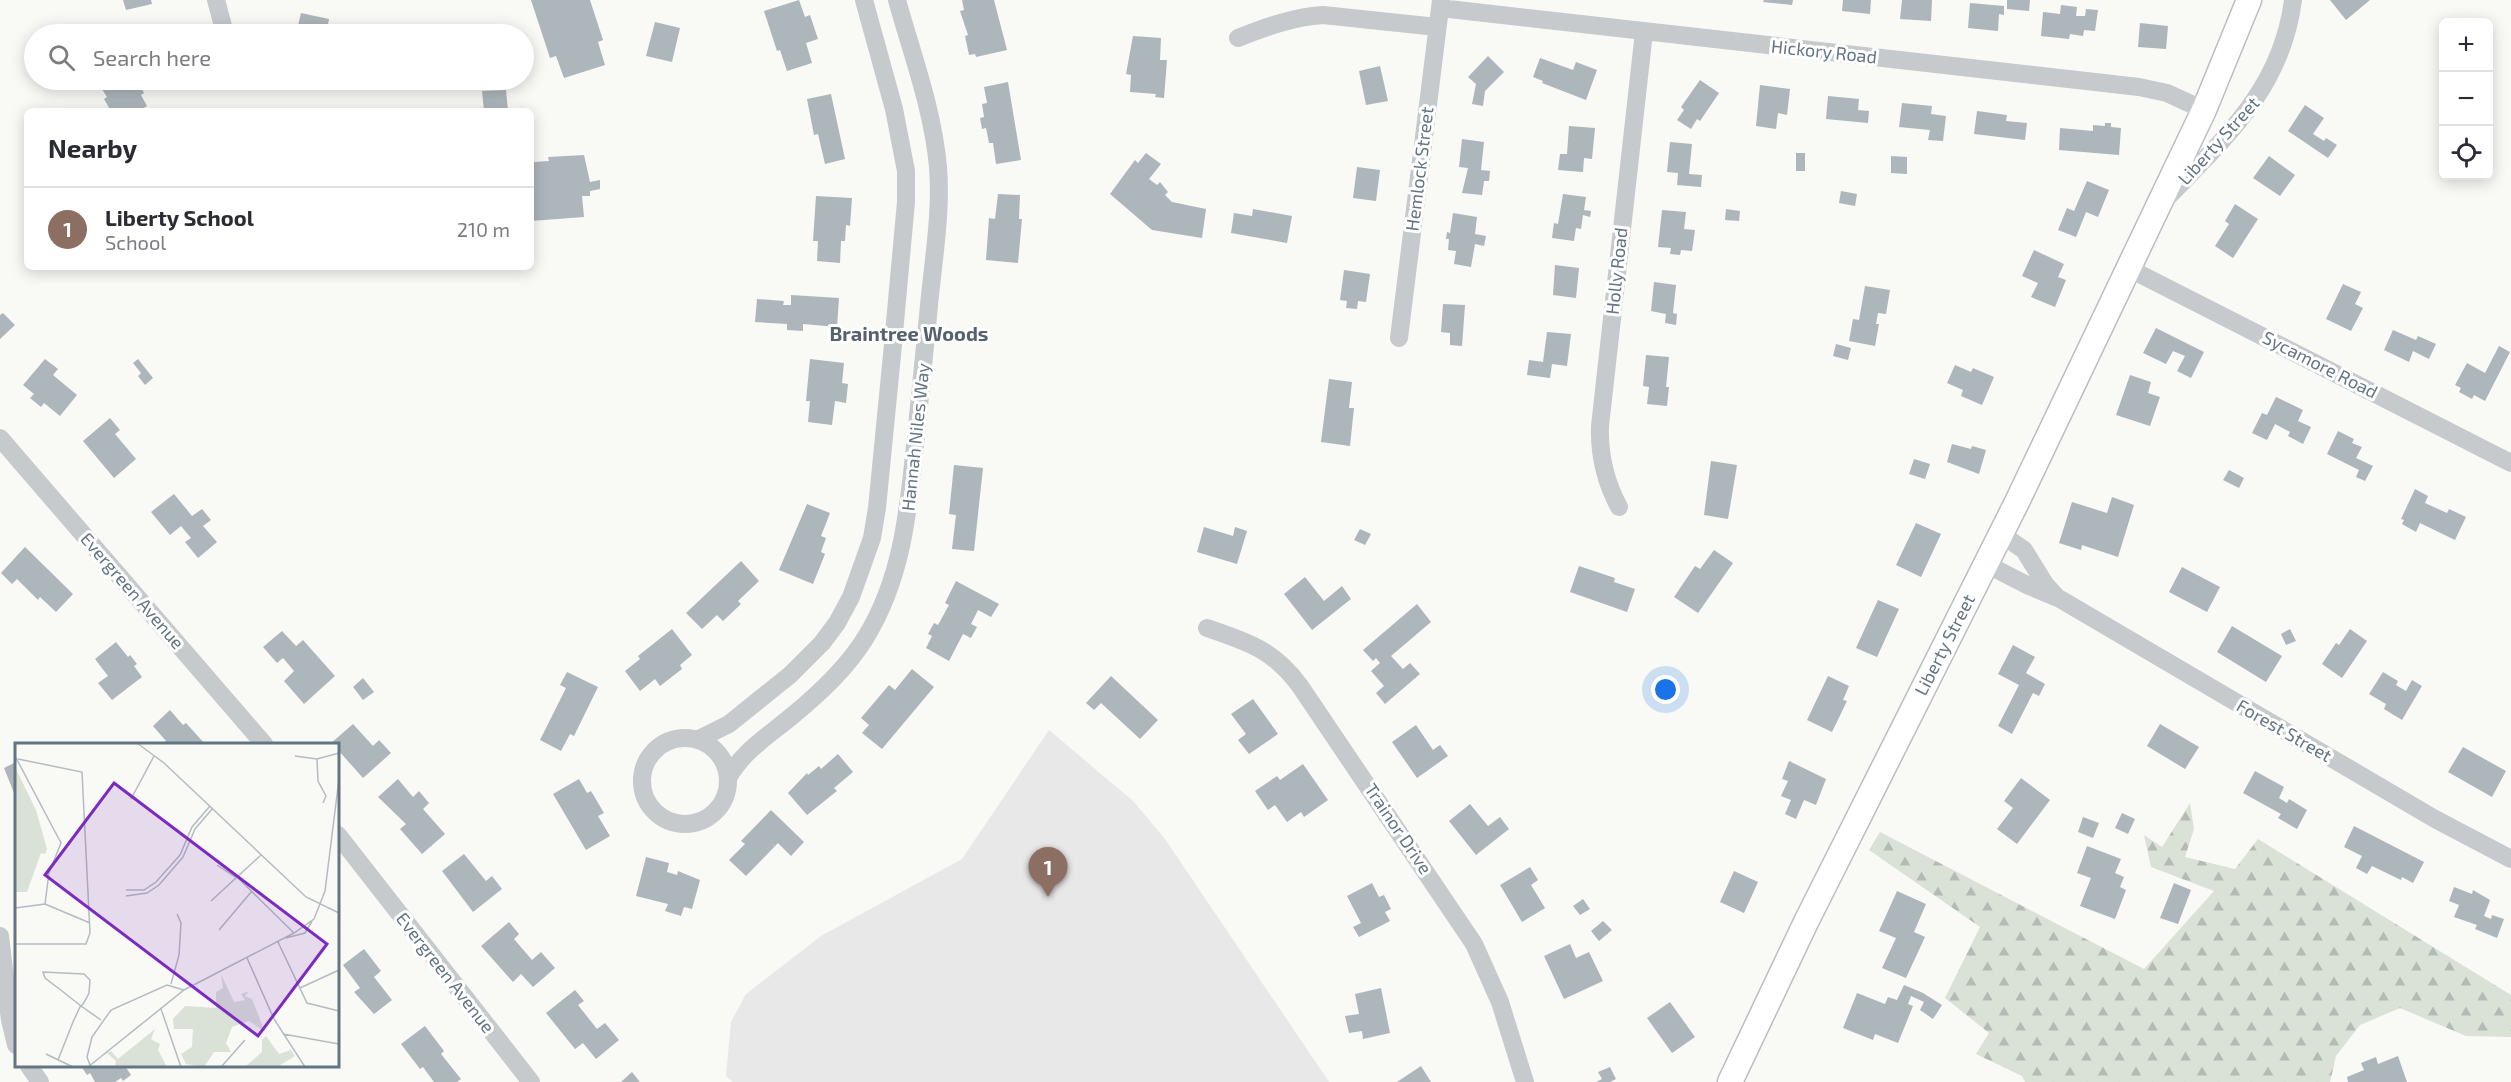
<!DOCTYPE html>
<meta charset="utf-8">
<style>
:root{--surface:#fff;--page:#f7f7f7;--text:#2b2b33;--muted:#7c7c81;--line:#e1e1e2;--accent:#7c3aed}
body{margin:0;font-family:"Exo 2",sans-serif;background:var(--page);color:var(--text)}
.controls{position:absolute;right:18px;top:18px;display:grid;overflow:hidden;border-radius:9px;box-shadow:0 3px 15px #0003}
.controls button{width:54px;height:54px;display:grid;place-items:center;padding:0;border:0;border-bottom:2px solid var(--line);background:var(--surface);color:var(--text);font:30px sans-serif}
.you{position:absolute;left:1666px;top:690px;width:21px;height:21px;margin:-15px;border:4px solid #fff;border-radius:50%;background:#1a73e8;box-shadow:0 0 0 9px #1a73e833}
.badge{display:grid;place-items:center;width:39px;height:39px;border-radius:50%;background:var(--accent);color:#fff;font-size:20px;font-weight:700}
.pin{position:absolute;translate:-50% -50px;filter:drop-shadow(0 2px 3px #0008)}
.pin::after{content:'';position:absolute;top:32px;width:21px;height:18px;background:inherit;clip-path:polygon(0 0,100% 0,50% 100%)}
.list{margin:0;padding:0;list-style:none}
h2{display:flex;justify-content:space-between;align-items:center;height:78px;margin:0;padding:0 24px;font-size:26px}
h2 small{font-size:20px;font-weight:400;color:var(--muted)}
.list li{display:grid;grid-template-columns:39px 1fr auto;gap:18px;align-items:center;box-sizing:border-box;height:84px;padding:0 24px;border-top:2px solid var(--line)}
.list b{display:block;font-size:22px;white-space:nowrap}
.list p{margin:0;font-size:20px;white-space:nowrap;color:var(--muted)}
.list em{font-size:20px;font-style:normal;color:var(--muted)}
.icon{flex:none;width:33px;height:33px;fill:none;stroke:currentColor;stroke-width:2;stroke-linecap:round;stroke-linejoin:round}
.map{position:relative;flex:none;width:2511px;height:1082px;overflow:hidden}
.search{position:absolute;background:var(--surface);box-shadow:0 3px 15px #0003;left:24px;top:24px;width:510px;height:66px;display:flex;align-items:center;gap:15px;box-sizing:border-box;padding:0 21px;border-radius:33px;color:var(--muted);font-size:22px}
.panel{position:absolute;background:var(--surface);box-shadow:0 3px 15px #0003;left:24px;top:108px;width:510px;height:162px;border-radius:9px}
.map>svg:first-child{display:block}
</style>
<div class="map">
<svg width="2511" height="1082" viewBox="0 0 2511 1082">
<defs>
<pattern id="forest-firs" width="22" height="20" patternUnits="userSpaceOnUse" patternTransform="scale(1.5)"><rect width="22" height="20" fill="#dae1d7"/><path d="M5 1l3.5 6h-7zM16 11l3.5 6h-7z" fill="#b4bbb4"/></pattern>
</defs>
<rect width="100%" height="100%" fill="#f9f9f6"/>
<path fill="#e7e8e7" d="M1049 730 1133 801 1165 839 1329 1082H733L726 1076 731 1022 746 994 821 936 962 859Z"/>
<path fill="url(#forest-firs)" d="M2190 803 2194 829 2185 857 2235 869 2258 839 2511 995V1037L2466 1036 2400 1008 2360 1025 2336 1056 2330 1082H2025L2022 1076 1976 1054 1989 1033 1945 998 1980 927 1869 850 1880 832 2144 969 2214 891 2151 867 2144 835 2162 847Z"/>
<path fill="#adb6bb" d="M123 0H151L152 4 126 10Z
M531 0H590L603 40 598 42 605 65 564 78 556 56 550 58Z
M799 0 805 17 810 15 818 39 806 43 812 63 787 71 780 50 777 51 764 11Z
M962 0H994L1007 50 976 57 975 54 969 55 965 36 968 35 960 11 964 10Z
M1764 0H1793L1792 5 1763 2Z
M1843 0H1871L1870 14 1842 11Z
M1902 0H1932L1931 21 1900 19Z
M2007 0H2030L2029 11 2007 9Z
M2330 0H2370L2346 20Z
M1970 3 2004 6V15L1999 14 1998 31 1968 28Z
M2061 5 2077 7 2076 16H2085L2086 9 2098 10 2095 31 2084 30 2083 36 2070 34 2069 39 2041 36 2043 12 2060 14Z
M301 13 329 19 326 34H296Z
M655 22 680 28 672 62 646 56Z
M2140 23 2168 26 2166 49 2138 47Z
M1133 36 1161 38 1160 60H1167L1164 98 1155 97 1156 94 1130 92 1131 75 1126 74Z
M1488 56 1504 72 1485 91 1483 106 1472 104 1476 84 1468 77Z
M1540 58 1573 70 1576 62 1597 70 1586 100 1542 83 1543 81 1533 77Z
M1380 66 1388 101 1366 105 1359 71Z
M112 80H136L144 93 141 95 147 106 138 111H111L104 99 107 97 100 86Z
M1700 80 1719 93 1700 121 1697 119 1691 129 1677 120 1684 110 1681 107Z
M1008 82 1021 160 996 164 993 143H989L986 128 982 129 980 118 984 117 982 104 987 103 984 87Z
M1760 85 1790 89 1787 115 1778 113 1776 129 1756 126Z
M506 90 508 111H484L482 91Z
M831 94 845 159 825 164 818 134 814 135 807 99Z
M1828 96 1859 99 1858 110 1869 111 1868 123 1826 119Z
M1902 103 1932 106 1931 114 1946 116 1943 141 1928 140 1930 130 1899 127Z
M2305 105 2324 118 2313 134 2324 141 2326 138 2337 145 2328 158 2288 131Z
M1977 111 2007 115 2006 121 2027 123 2025 140 1974 134Z
M2105 123H2111V127L2121 128 2119 155 2059 150 2060 128 2093 131V125L2105 126Z
M1569 126 1595 128 1592 159 1584 158 1583 172 1558 170 1560 154H1567Z
M1462 139 1484 142 1481 170 1490 171 1489 181H1484L1482 195 1462 193 1468 168 1459 167Z
M1670 142 1692 144 1689 174 1702 175 1701 187 1677 185 1678 173 1667 172Z
M1146 153 1161 164 1149 179 1157 185 1160 182 1168 192 1165 195 1172 202 1206 209 1202 238 1152 230 1110 194 1135 160 1138 163Z
M1796 153H1805V171H1796Z
M584 155 590 182 600 180V189L590 191V196H582L584 217 531 221V159H533L534 162 549 161 548 157Z
M1891 156 1907 157V174L1891 173Z
M2269 156 2295 175 2280 196 2253 178Z
M1357 167 1380 170 1376 201 1353 198Z
M2087 181 2109 190 2098 217 2086 212 2076 237 2058 230 2067 208 2074 211Z
M1841 191 1857 194 1855 206 1839 203Z
M998 194 1020 195 1019 219H1022L1018 263 986 260 989 218 995 219Z
M1563 194 1586 197 1584 210 1591 211 1590 217 1583 215 1581 229 1576 228 1574 241 1552 238 1554 223 1558 224Z
M816 196 852 198 850 226 846 225 845 241H841L840 263 817 261 818 241H813Z
M2235 204 2258 219 2233 258 2215 246 2229 224 2225 221Z
M1253 209 1292 216 1287 243 1231 233 1234 213 1252 216Z
M1726 209 1740 211 1739 221 1725 220Z
M1662 210 1686 212 1684 229 1695 230 1692 251 1681 250 1680 255 1670 254 1671 248 1658 247Z
M1453 213 1477 217 1475 234 1486 236 1484 246 1475 244 1471 267 1454 264 1456 251 1448 250 1449 239H1446L1447 232 1450 233Z
M2034 250 2064 264 2058 277 2066 280 2055 307 2031 297 2038 283 2022 276Z
M1555 265 1579 268 1576 298 1553 295Z
M1344 270 1370 274 1366 302 1358 301 1357 309 1346 308 1347 301 1340 300Z
M1654 282 1676 285 1673 313 1677 314 1676 325 1665 323 1666 314 1651 311Z
M2343 284 2361 292 2355 304 2363 308 2351 331 2326 319Z
M1865 286 1890 290 1886 314 1878 313 1876 324H1879L1875 346 1849 341 1853 319 1859 320Z
M791 295 839 298 837 327 803 324V331L787 330V324L755 322 757 299 784 301 783 305H791Z
M1443 304 1465 305 1462 346 1450 345V333L1441 332Z
M3 313 15 325 0 339V315Z
M2156 328 2204 352 2191 378 2177 371 2185 356 2173 351 2166 364 2143 353Z
M2393 330 2416 340 2418 336 2436 344 2429 359 2413 351 2409 362 2384 350Z
M1547 332 1571 334 1567 366 1552 364 1550 378 1527 375 1529 360 1543 362Z
M1836 344 1851 348 1848 360 1833 356Z
M2499 346 2510 352 2485 401 2474 395 2472 399 2459 392 2461 388 2455 385 2467 363 2485 373Z
M1646 355 1669 357 1666 387H1669L1667 406 1647 404 1649 387 1643 386Z
M45 359 58 369 53 375 77 395 60 416 44 403 41 407 30 398 34 394 23 385Z
M138 359 153 378 145 385 138 376 141 373 133 363Z
M810 359 844 363 842 383 848 384 846 403 835 401 832 425 808 422 810 401H806Z
M1955 365 1971 372 1973 368 1994 377 1982 405 1961 396 1963 390 1947 383Z
M2130 375 2151 382 2148 393 2160 397 2150 426 2116 415Z
M1329 379 1352 382 1349 408H1354L1350 446 1321 442Z
M2276 397 2303 410 2298 421 2311 427 2303 444 2288 436 2290 432 2275 424 2267 440 2252 433 2262 413 2267 415Z
M110 418 120 430 115 434 136 459 114 478 83 441Z
M2338 431 2354 439 2352 443 2362 447 2356 458 2373 466 2365 481 2356 477 2359 470 2327 454Z
M1952 444 1971 449 1972 446 1986 450 1979 474 1947 462Z
M1914 459 1930 464 1925 479 1909 474Z
M1711 461 1737 465 1728 519 1704 515Z
M954 465 983 468 974 551 952 549 956 515 949 514Z
M2229 470 2244 478 2239 488 2223 480Z
M2415 489 2428 496 2425 503 2447 513 2449 509 2466 517 2455 540 2420 523 2416 532 2402 524 2404 520 2401 519Z
M174 494 192 516 202 509 211 520 203 526 217 542 198 558 185 542 191 538 181 526 170 535 151 512Z
M2112 497 2134 505 2118 557 2082 545 2081 550 2059 543 2072 502 2107 513Z
M807 504 830 513 821 536 826 538 821 552 825 554 813 584 779 570Z
M1916 523 1941 534 1921 577 1896 565Z
M1204 527 1233 536 1235 527 1247 531 1237 564 1197 552Z
M1360 529 1371 534 1365 545 1354 540Z
M25 547 73 594 56 612 40 597 38 600 17 579 12 584 1 573Z
M1714 550 1733 563 1698 613 1674 597 1695 566 1700 569Z
M741 561 759 581 738 601 741 604 723 621 717 615 702 629 686 613Z
M1579 566 1615 578 1614 582 1635 589 1627 612 1570 592Z
M2182 567 2220 587 2207 612 2169 592Z
M1305 577 1324 601 1342 586 1351 599 1312 630 1284 594Z
M956 581 999 604 991 617 978 610 971 624 977 627 971 638 963 634 949 661 926 648 932 636 928 634 934 623 938 625 949 605 945 603Z
M1878 600 1899 609 1877 657 1856 648Z
M1417 604 1431 622 1391 656 1403 669 1410 663 1420 674 1385 704 1376 693 1384 686 1371 671 1380 663 1376 658 1373 661 1363 650Z
M2232 626 2282 656 2266 682 2217 652Z
M672 629 692 655 680 665 682 669 660 686 655 679 640 691 625 671 640 659 638 656Z
M2290 629 2296 641 2286 645 2281 634Z
M2350 629 2367 641 2342 678 2322 664 2336 643 2339 645Z
M282 631 296 646 303 640 335 676 304 704 284 681 294 671 283 658 277 663 263 647Z
M116 642 128 657 130 655 137 664 134 666 142 677 112 700 98 683 108 676 95 659Z
M2013 645 2035 657 2026 673 2045 684 2039 696 2033 693 2012 734 1998 726 2019 685 1998 674Z
M912 669 934 687 882 749 862 733 869 725 861 718 889 685 895 690Z
M567 672 598 687 574 736 570 734 561 751 540 740 566 688 560 685Z
M2383 672 2398 681 2396 685 2406 691 2412 680 2422 686 2402 720 2384 709 2386 704 2369 694Z
M1111 676 1158 720 1140 739 1101 703 1094 710 1086 703Z
M1828 676 1849 686 1843 700 1847 701 1832 732 1807 720Z
M363 678 374 692 363 700 353 687Z
M1253 699 1278 734 1249 754 1238 740 1246 734 1231 714Z
M170 710 183 725 186 723 205 744H162L166 741 153 726Z
M353 724 373 746 379 740 391 753 363 778 338 750V744H330Z
M2160 724 2199 747 2185 769 2147 746Z
M1416 725 1433 750 1440 745 1448 756 1417 778 1392 742Z
M2463 747 2506 771 2492 797 2448 772Z
M838 754 853 772 834 788 837 791 807 815 788 793 807 773 808 775 819 766 821 769Z
M1789 761 1826 779 1816 805 1804 800 1796 819 1785 814 1791 800 1781 796 1788 781 1782 779Z
M16 762V798L4 768Z
M1303 764 1328 800 1304 817 1301 812 1287 822 1275 805 1268 810 1255 791 1277 776 1280 780Z
M2255 771 2284 787 2279 798 2287 803 2289 799 2307 810 2297 829 2278 818 2281 814 2243 793Z
M2021 778 2050 800 2017 844 1997 829 2013 808 2004 801Z
M398 779 413 797 419 791 429 803 423 809 445 834 422 854 400 829 406 824 378 797Z
M579 779 587 793 591 791 604 813 598 816 610 836 586 850 553 794Z
M1470 804 1488 826 1500 817 1509 829 1476 855 1449 821Z
M771 810 804 842 791 856 778 843 746 876 729 860 745 844 741 841Z
M2122 813 2135 819 2128 834 2115 828Z
M2083 817 2099 823 2093 838 2078 832Z
M2354 826 2424 862 2413 883 2402 877 2401 880 2372 866 2367 874 2356 868 2362 856 2344 847Z
M2087 846 2121 859 2115 873 2124 877 2120 887 2126 890 2115 919 2080 906 2091 878 2077 873Z
M464 854 486 881 492 876 502 889 473 912 442 871Z
M646 857 669 863 667 872 677 875 678 871 700 880 692 909 684 907 681 916 665 911 668 904 636 896Z
M1530 867 1538 880 1531 885 1545 908 1522 922 1500 885Z
M1734 871 1758 882 1744 913 1720 902Z
M1372 883 1379 897 1384 895 1391 909 1385 912 1390 921 1359 937 1353 927 1361 923 1347 896Z
M2174 883 2191 890 2178 924 2160 918Z
M2454 887 2472 894 2473 890 2490 900 2484 916 2491 919 2492 915 2504 919 2497 938 2475 929 2477 925 2454 917 2459 905 2449 901Z
M1897 891 1926 904 1914 932 1925 937 1906 978 1882 968 1896 938 1879 931Z
M1583 899 1590 909 1580 915 1573 906Z
M1603 921 1612 930 1599 941 1591 931Z
M509 922 519 934 514 939 532 960 541 952 555 968 533 987 521 974 513 982 481 946Z
M1570 944 1576 958 1589 952 1603 981 1564 999 1544 956Z
M364 949 381 971 374 977 392 1000 374 1014 354 992 360 988 343 965Z
M1904 985 1923 993 1942 1005 1933 1019 1920 1010 1924 1002 1911 996 1908 1004 1913 1006 1898 1043 1875 1034 1873 1040 1843 1028 1857 993 1885 1004 1888 997 1897 1000Z
M1381 988 1390 1033 1363 1039 1362 1031 1349 1033 1345 1016 1359 1014 1355 994Z
M575 990 584 1001 578 1005 597 1029 605 1023 619 1040 596 1059 583 1043 575 1049 546 1013Z
M1670 1002 1695 1037 1672 1053 1647 1018Z
M425 1026 444 1051 441 1054 461 1079 457 1082H434L423 1067 420 1069 401 1044Z
M2398 1056 2407 1082H2348L2347 1077 2364 1070 2361 1063 2376 1057 2378 1064Z
M81 1066H125L131 1075 123 1081 121 1078 115 1082H95L90 1073 87 1075Z
M1421 1066 1431 1082H1397Z
M1610 1067 1616 1079 1610 1082H1596L1602 1079 1598 1072Z
M632 1072 640 1082H621Z"/>
<g fill="none" stroke-linecap="round" stroke-linejoin="round">
<defs>
<path id="secondary" d="M1730 1082 1806 922 2017 502 2204 110 2249 0"/>
</defs>
<use href="#secondary" stroke="#b8bec2" stroke-width="27"/>
<path stroke="#c6cacd" stroke-width="18" d="M216 0 223 26
M1440 8 2139 87 2167 93 2204 110
M1238 38C1266 27 1293 17 1323 15L1437 27
M2167 198C2225 138 2282 88 2293 0
M2128 268 2511 463
M1399 338 1441 0
M0 438 264 744
M1619 507C1605 481 1599 455 1600 426L1644 32
M2001 534 2024 550 2045 584 2056 596
M1986 564 2027 585 2060 599 2435 819 2511 859
M1207 628C1248 642 1274 650 1300 686L1474 944 1500 1002 1525 1082
M642 781a43 43 0 1 1 86 0a43 43 0 1 1-86 0Z
M697 740 729 724 790 675 822 643 837 623 851 597 872 538 877 508 892 355 906 202V171L894 109 864 0
M728 778C743 751 768 736 792 716 820 693 847 668 866 637 902 578 908 513 915 446 919 403 924 359 928 316 932 267 942 215 938 167 933 110 912 54 897 0
M338 835 531 1082
M0 936 10 1020 16 1045
M29 1066 40 1082"/>
<use href="#secondary" stroke="#fff" stroke-width="24"/>
</g>
<g text-anchor="middle" stroke-width="6" stroke-linejoin="round" paint-order="stroke">
<g font-size="18" fill="#637482" stroke="#fff">
<text transform="translate(1824 52) rotate(6)" y="6">Hickory Road</text>
<text transform="translate(2219 141) rotate(-48)" y="6">Liberty Street</text>
<text transform="translate(1420 169) rotate(-83)" y="6">Hemlock Street</text>
<text transform="translate(1617 271) rotate(-84)" y="6">Holly Road</text>
<text transform="translate(2320 365) rotate(27)" y="6">Sycamore Road</text>
<text transform="translate(916 437) rotate(-84)" y="6">Hannah Niles Way</text>
<text transform="translate(132 591) rotate(49)" y="6">Evergreen Avenue</text>
<text transform="translate(1945 645) rotate(-63)" y="6">Liberty Street</text>
<text transform="translate(2284 731) rotate(30)" y="6">Forest Street</text>
<text transform="translate(1398 829) rotate(56)" y="6">Trainor Drive</text>
<text transform="translate(445 973) rotate(52)" y="6">Evergreen Avenue</text>
</g>
<g font-size="20" font-weight="bold" fill="#55626d" stroke="#fff">
<text x="909" y="341">Braintree Woods</text>
</g>
</g>
<g transform="translate(15 743)">
<rect width="324" height="324" fill="#f9f9f6"/>
<path d="M0 24 21 67 32 106 30 111 26 110 12 149H0Z" fill="#dae1d7"/>
<path d="M206 231 219 259 230 257 226 251 234 248 230 253 237 256 250 289 234 278 217 284 211 300 216 309H199L189 324 171 321 166 311 177 304 178 286H159L158 276 170 263 201 265V249L208 245ZM140 286 136 296 145 301 143 307 152 324H100L101 318 92 310 96 308 103 316ZM251 293 264 311 276 307 280 313 262 324H230L247 309V297Z" fill="#dae1d7"/>
<path fill="none" stroke="#b4bcc1" stroke-width="1.5" d="M122 0 149 20 291 154 324 170M0 13 46 100 34 130 30 161 0 165M280 13 302 16 324 10M302 16 303 38 311 53 308 60M116 56 139 13M202 122 220 134M221 133 279 190M111 147H129L141 139 165 112 177 84 195 63M111 153 132 150 144 142 168 114 180 86 198 65M196 158 246 112M30 161 75 180M204 187 237 148M271 195 290 190 297 178M263 199 292 260 324 268M0 201H71L75 190 67 29 3 16M232 215 259 276 290 324M156 241 164 212 166 180 162 171M285 245 324 227M146 266 166 324M268 291 324 301M31 311 58 324M43 317 58 279 64 266 65 264 68 261 71 256 74 250 75 237 69 231 28 229 30 235 47 248 66 263 86 277M75 322 72 314 77 294 96 267 152 242 169 247M73 324 169 247 279 190 299 176 310 148 324 36M206 324 230 297"/>
<path fill="#7b2cbf" fill-opacity="0.15" stroke="#7b2cbf" stroke-width="3" d="M99 40 312 201 243 293 30 132Z"/>
<rect width="324" height="324" fill="none" stroke="#637482" stroke-width="3"/>
</g>
</svg>
<div class="controls">
<button>+</button>
<button>−</button>
<button><svg class="icon" aria-label="locate" viewBox="0 0 24 24"><circle cx="12" cy="12" r="6"/><path d="M12 2v4M12 18v4M2 12h4M18 12h4"/></svg></button>
</div>
<div class="you"></div>
<div class="pin badge" style="left:1048px;top:897px;background:#8d6e63">1</div>
<div class="search"><svg class="icon" aria-label="search" viewBox="0 0 24 24"><circle cx="10" cy="10" r="6"/><path d="M15 15l6 6"/></svg>Search here</div>
<section class="panel">
<h2>Nearby<small></small></h2>
<ul class="list">
<li><span class="badge" style="background:#8d6e63">1</span><div><b>Liberty School</b><p>School</p></div><em>210 m</em></li>
</ul>
</section>
</div>
